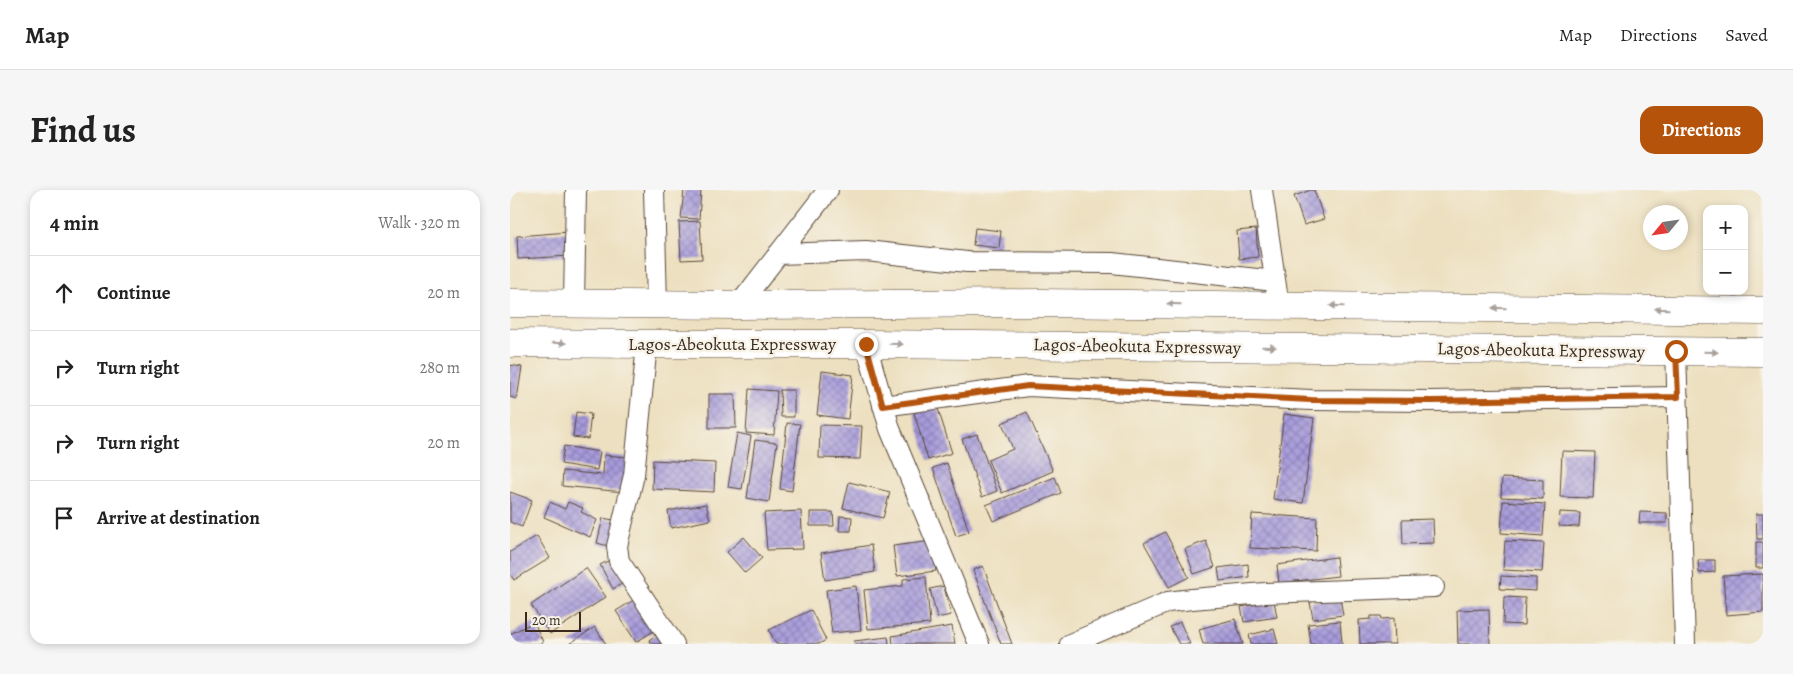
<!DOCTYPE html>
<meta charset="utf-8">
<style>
:root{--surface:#fff;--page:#f6f6f6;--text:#222;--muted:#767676;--line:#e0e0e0;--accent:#b45309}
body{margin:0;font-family:Alegreya,serif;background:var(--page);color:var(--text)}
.controls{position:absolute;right:15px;top:15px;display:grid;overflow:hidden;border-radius:10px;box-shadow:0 2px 8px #0003}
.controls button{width:45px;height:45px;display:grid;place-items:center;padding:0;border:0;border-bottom:1px solid var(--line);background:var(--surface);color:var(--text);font:25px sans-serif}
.compass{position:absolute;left:1133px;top:15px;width:45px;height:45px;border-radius:50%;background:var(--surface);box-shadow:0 2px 8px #0003;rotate:241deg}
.scale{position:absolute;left:15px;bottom:12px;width:56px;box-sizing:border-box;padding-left:5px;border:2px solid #3b2a1e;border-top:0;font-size:14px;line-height:18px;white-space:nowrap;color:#3b2a1e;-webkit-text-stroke:4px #f7f3e8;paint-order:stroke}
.stop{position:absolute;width:15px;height:15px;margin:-11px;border:4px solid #b45309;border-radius:50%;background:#fff}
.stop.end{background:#b45309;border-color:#fff;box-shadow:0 1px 5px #0008}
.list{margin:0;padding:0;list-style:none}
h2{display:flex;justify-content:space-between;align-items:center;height:65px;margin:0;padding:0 20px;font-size:21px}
h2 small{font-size:16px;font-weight:400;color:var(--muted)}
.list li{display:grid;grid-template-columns:32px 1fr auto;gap:15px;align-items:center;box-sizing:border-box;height:75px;padding:0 20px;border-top:1px solid var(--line)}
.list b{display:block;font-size:19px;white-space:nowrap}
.list em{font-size:16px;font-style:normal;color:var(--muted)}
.icon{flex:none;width:28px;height:28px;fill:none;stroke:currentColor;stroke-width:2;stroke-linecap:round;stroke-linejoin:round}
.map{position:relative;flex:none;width:1253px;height:454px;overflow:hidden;border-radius:15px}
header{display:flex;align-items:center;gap:30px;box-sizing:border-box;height:70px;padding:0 25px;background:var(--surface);border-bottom:1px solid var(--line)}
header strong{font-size:24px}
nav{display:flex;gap:28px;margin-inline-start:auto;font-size:18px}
.intro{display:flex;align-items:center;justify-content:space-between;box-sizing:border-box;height:120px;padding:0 30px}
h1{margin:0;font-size:35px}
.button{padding:12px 22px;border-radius:15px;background:var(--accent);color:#fff;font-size:18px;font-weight:700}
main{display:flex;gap:30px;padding:0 30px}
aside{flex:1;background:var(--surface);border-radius:15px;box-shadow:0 2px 8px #0003}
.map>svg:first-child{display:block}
</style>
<header>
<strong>Map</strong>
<nav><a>Map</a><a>Directions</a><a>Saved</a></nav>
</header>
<div class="intro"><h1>Find us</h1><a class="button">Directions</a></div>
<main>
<aside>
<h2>4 min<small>Walk · 320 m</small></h2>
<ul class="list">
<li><svg class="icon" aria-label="ahead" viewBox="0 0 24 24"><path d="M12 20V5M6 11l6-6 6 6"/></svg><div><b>Continue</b></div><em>20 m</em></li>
<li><svg class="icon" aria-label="right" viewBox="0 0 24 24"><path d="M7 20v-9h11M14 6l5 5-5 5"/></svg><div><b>Turn right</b></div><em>280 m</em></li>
<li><svg class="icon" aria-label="right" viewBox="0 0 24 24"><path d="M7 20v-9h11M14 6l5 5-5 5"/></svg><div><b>Turn right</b></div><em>20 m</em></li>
<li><svg class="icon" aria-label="arrive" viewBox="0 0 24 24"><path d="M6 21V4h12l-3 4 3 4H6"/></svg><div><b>Arrive at destination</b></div></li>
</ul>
</aside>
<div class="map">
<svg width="1253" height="454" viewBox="0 0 1253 454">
<defs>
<pattern id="building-cross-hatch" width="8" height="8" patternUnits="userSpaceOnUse" patternTransform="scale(1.25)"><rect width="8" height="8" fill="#a79bdc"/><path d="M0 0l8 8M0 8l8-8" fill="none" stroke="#897fb2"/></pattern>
</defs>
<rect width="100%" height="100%" fill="#f7f3e8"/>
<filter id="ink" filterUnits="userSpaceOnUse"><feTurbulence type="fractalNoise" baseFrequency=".02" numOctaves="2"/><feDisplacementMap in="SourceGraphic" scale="10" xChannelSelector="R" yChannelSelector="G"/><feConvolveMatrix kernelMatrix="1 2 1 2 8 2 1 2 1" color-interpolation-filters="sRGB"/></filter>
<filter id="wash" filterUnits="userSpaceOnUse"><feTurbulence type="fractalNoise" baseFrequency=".0096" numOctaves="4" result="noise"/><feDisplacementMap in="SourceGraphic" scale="20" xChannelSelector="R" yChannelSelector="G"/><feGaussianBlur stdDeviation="1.12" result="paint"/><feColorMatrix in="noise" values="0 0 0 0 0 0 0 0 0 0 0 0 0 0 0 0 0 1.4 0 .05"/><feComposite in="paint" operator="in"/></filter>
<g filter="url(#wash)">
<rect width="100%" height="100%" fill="#ede0c0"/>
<g id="blocks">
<path fill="url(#building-cross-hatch)" d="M174 0H191L189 29 171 28Z
M801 0H804L814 29 794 35 784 6Z
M190 31 192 69 171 70 169 32Z
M465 38 491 41 489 58 463 55Z
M746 39 748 67 729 69 727 41Z
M59 42 60 66 8 69 7 46Z
M0 175 12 177 7 209 0 207Z
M312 181 343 185 338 229 307 225Z
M239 199 267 201 264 245 236 243Z
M270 200H284V227H271Z
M199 204H225L226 238H199Z
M427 216 442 263 418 270 404 223Z
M66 222 81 224 78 249 63 247Z
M517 222 543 281 492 303 478 270 503 259 492 233Z
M774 224 804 228 793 313 763 309Z
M277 233 290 234 282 301 270 299Z
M310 235 352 236 350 269 309 268Z
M227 243 241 246 232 299 218 297Z
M467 244 487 301 472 307 452 249Z
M245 250 267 253 259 312 237 308Z
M54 256 90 262 87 280 51 274Z
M1052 261 1085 262 1083 308 1050 307Z
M94 265 117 267 114 302 52 296 53 281 93 285Z
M143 270 205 273 204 302 142 299Z
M437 273 459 342 446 346 423 278Z
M545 287 551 303 483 331 476 315Z
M992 288 1033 290V309L991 307Z
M339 292 380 302 373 328 333 318Z
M0 302 22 310 12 337 0 332Z
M993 311 1035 314 1033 346 991 343Z
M40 312 55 319 58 312 73 318 71 322 87 330 80 347 34 327Z
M196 314 200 330 161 338 158 321Z
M291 321 293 359 257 360 254 323Z
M300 322H323L324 336H300Z
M1050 322 1070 323 1069 337 1049 336Z
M1130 322 1157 323V333H1129Z
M742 324 807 328 806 361 740 358Z
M1246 324H1253V349H1247Z
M330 326 342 327 341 341H329Z
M93 328 108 331 102 357 87 353Z
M923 329 924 353 893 354 892 330Z
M655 342 679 387 659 397 634 353Z
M27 346 40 368 4 390 0 384V362Z
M234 347 252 368 235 383 217 362Z
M422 351 426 381 387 386 383 356Z
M696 351 705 377 684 384 675 359Z
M995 351 1034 353 1032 382 993 380Z
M1246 352H1253V378H1246Z
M361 355 365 382 315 390 311 363Z
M826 367 828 386 769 393 767 375Z
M102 369 115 392 103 399 90 375Z
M1188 370H1205V382L1189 383Z
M738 374 739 387 710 391 708 378Z
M473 376 502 454H491L463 380Z
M76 378 96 407 40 444 21 415Z
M1253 384V422L1216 425 1213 386Z
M991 386 1026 388V401L990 399Z
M416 387 420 434 358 439 354 400 393 396V389Z
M346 396 351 440 322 443 316 400Z
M434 396 441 425 427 428 420 399Z
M994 407 1015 408 1014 435 993 434Z
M127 408 147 439 126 452 106 421Z
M830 408 833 425 803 429 800 412Z
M764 411 767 427 734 432 731 417Z
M979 419 980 454H948L947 420Z
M301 420 316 450 309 454H266L259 440Z
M861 426H871L872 429 884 428 885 454H850L849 430 861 429Z
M725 429 733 454H693L689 439Z
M830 431 832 454H801L798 434Z
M24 432 33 452 29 454H0V444Z
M670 432 680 454H669L660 437Z
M442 436 445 454H383L382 446Z
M85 437 96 454H59Z
M764 439 768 454H741L739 445Z
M149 442 158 454H142L139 450Z
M378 447 379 454H345L344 451Z"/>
</g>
</g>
<g filter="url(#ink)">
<use href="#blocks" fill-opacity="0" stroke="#564536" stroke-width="1"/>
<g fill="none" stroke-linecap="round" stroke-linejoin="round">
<defs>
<path id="minor" d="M144 0 147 114
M752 0 767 103
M268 64 356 61 457 72 602 73 765 91
M64 113 66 0
M229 115 318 0
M137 154 124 285 107 356 109 371 164 454
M356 154 380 239 469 454
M1166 161 1175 454
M373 216 518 196 801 210 922 211 1168 207
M560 454 658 412 682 409 755 403 924 397"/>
<path id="highway" d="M0 113 229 115 531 113 1253 121
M0 153 137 154H356L1253 162"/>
</defs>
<use href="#minor" stroke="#564536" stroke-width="22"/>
<use href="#highway" stroke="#564536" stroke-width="29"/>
<use href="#minor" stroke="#fff" stroke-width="20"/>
<use href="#highway" stroke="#fff" stroke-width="28"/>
</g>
<defs><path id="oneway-solid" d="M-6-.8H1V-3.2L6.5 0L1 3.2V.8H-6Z" transform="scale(1.25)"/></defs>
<g fill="#a79f9a">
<use href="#oneway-solid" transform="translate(664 114) rotate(-179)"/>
<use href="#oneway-solid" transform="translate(827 116) rotate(-179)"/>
<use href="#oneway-solid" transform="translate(989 118) rotate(-179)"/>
<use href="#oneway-solid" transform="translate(1152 119) rotate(-179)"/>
<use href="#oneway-solid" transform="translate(49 153) rotate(1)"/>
<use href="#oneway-solid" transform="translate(386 154) rotate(1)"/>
<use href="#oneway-solid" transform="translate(759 157) rotate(1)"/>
<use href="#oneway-solid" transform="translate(1201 162) rotate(1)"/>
</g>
</g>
<g fill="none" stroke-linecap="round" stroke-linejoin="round" filter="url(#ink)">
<path stroke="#b45309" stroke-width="6" d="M356 154 373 216 518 196 801 210 922 211 1168 207 1166 161"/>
</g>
<g text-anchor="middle" stroke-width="5" stroke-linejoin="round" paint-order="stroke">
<g font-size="18" fill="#3b2a1e" stroke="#f7f3e8">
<text x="222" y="160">Lagos-Abeokuta Expressway</text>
<text transform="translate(627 156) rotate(1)" y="6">Lagos-Abeokuta Expressway</text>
<text transform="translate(1031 160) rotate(1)" y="6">Lagos-Abeokuta Expressway</text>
</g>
</g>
</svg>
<div class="controls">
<button>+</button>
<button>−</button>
</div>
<svg class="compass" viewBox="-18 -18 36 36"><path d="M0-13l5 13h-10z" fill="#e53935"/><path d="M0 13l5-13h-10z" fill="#767676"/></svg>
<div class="scale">20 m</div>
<div class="stop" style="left:1166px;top:161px"></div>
<div class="stop end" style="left:356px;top:154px"></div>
</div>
</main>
